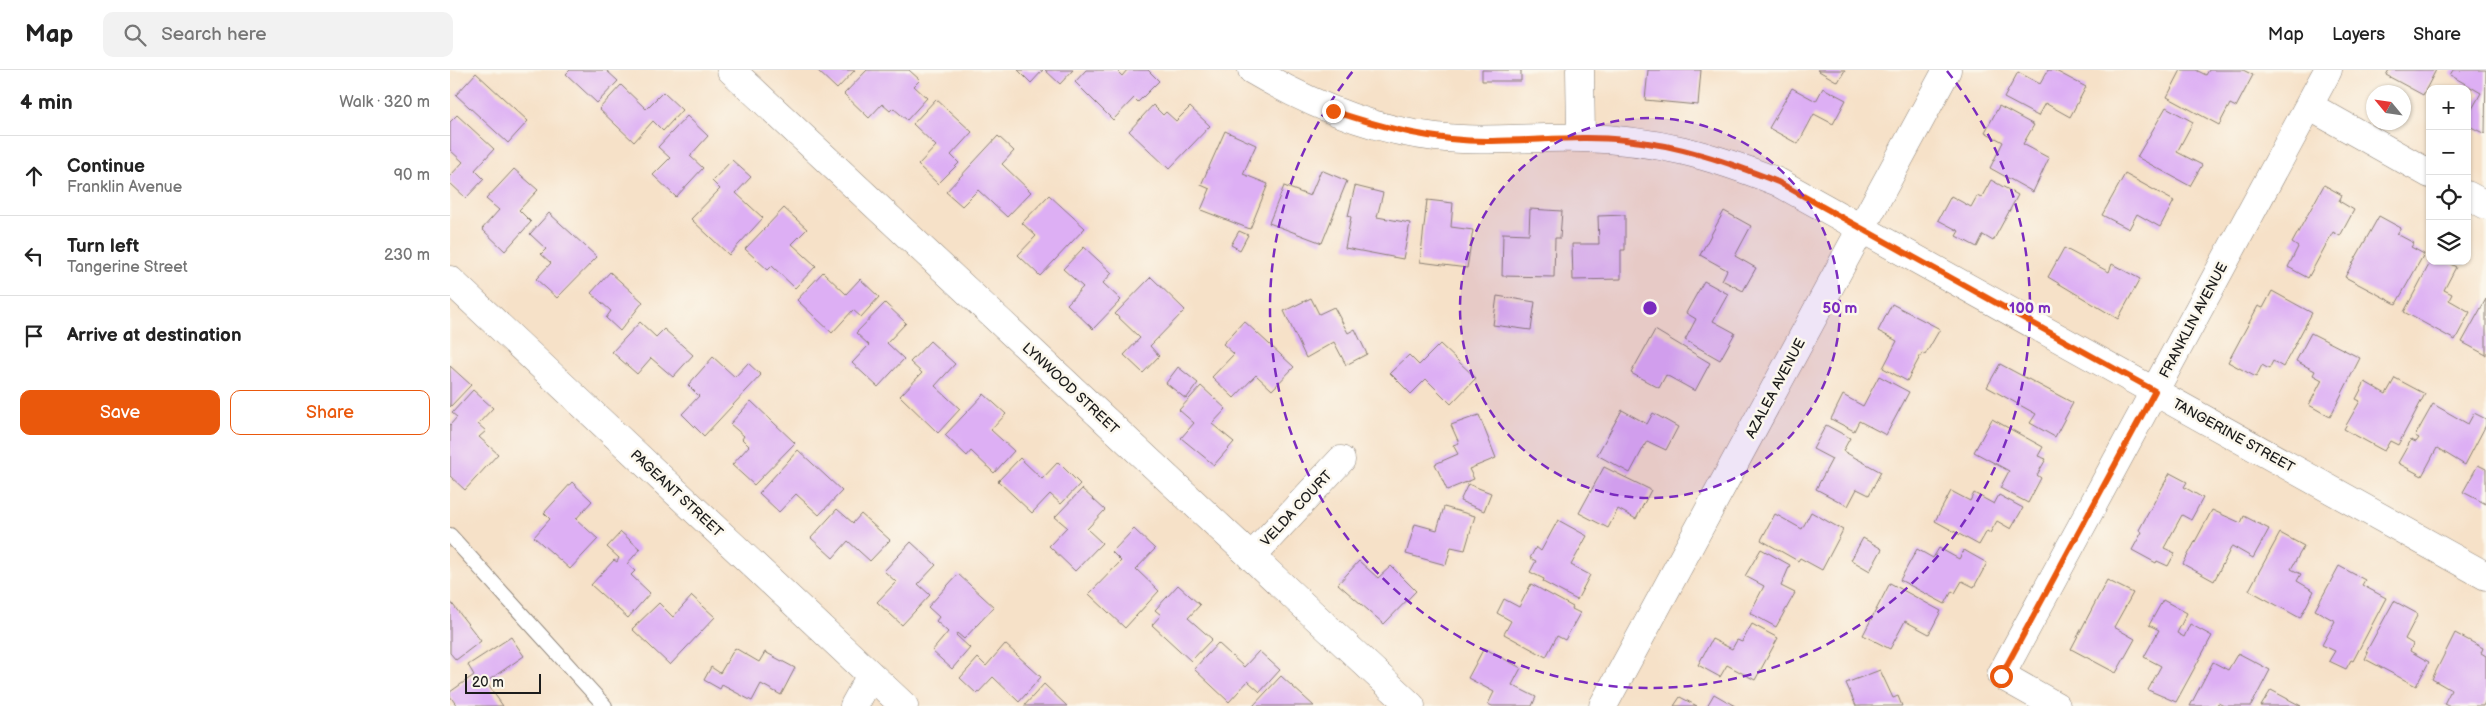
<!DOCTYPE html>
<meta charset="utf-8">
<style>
:root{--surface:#fff;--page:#f2f2f2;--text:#222;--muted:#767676;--line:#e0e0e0;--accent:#ea580c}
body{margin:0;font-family:"Balsamiq Sans",sans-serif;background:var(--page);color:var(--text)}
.controls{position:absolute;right:15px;top:15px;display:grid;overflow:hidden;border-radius:10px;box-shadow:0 1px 4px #0004}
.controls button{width:45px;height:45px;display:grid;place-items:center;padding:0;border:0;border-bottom:1px solid var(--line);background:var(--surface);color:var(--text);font:25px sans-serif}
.compass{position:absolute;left:1916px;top:15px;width:45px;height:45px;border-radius:50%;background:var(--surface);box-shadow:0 1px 4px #0004;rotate:299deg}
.scale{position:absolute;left:15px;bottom:12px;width:76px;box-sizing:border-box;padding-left:5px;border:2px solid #1c1c1c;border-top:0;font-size:14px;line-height:18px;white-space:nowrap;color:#1c1c1c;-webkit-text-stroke:4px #fbf7ec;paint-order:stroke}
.stop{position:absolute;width:15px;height:15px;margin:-11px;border:4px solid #ea580c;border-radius:50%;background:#fff}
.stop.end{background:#ea580c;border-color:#fff;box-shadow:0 1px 5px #0008}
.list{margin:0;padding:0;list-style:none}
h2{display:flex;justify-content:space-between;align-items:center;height:65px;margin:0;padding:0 20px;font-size:21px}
h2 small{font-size:16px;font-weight:400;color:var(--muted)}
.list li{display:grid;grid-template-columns:32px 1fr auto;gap:15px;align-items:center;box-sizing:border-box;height:80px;padding:0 20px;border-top:1px solid var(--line)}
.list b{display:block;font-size:19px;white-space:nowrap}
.list p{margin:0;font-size:16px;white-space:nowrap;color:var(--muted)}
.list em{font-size:16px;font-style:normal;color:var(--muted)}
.actions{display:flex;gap:10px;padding:15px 20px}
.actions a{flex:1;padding:11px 0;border:1px solid var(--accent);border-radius:10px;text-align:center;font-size:18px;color:var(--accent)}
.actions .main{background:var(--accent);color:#fff}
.icon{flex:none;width:28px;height:28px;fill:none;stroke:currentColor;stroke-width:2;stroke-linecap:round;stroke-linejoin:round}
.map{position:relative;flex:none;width:2036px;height:636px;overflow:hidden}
header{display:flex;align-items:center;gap:30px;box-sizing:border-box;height:70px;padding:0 25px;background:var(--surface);border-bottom:1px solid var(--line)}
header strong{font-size:24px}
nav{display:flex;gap:28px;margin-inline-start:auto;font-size:18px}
.search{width:350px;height:45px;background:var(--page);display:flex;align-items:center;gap:12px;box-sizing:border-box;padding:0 18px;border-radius:10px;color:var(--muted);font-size:19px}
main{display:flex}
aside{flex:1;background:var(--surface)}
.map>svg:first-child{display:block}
</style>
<header>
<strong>Map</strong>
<div class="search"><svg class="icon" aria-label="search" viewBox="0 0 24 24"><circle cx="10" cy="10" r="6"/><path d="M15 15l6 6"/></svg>Search here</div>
<nav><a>Map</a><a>Layers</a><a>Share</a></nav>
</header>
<main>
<aside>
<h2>4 min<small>Walk · 320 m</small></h2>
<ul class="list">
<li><svg class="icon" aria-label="ahead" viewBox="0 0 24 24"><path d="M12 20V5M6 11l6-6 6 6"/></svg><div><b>Continue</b><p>Franklin Avenue</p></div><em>90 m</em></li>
<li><svg class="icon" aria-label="left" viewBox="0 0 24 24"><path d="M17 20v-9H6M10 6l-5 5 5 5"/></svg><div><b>Turn left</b><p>Tangerine Street</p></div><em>230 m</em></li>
<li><svg class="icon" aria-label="arrive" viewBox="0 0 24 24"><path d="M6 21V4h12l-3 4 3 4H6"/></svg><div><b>Arrive at destination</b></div></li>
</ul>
<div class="actions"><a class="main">Save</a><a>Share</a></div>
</aside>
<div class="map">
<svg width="2036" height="636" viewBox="0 0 2036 636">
<rect width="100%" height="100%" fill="#fbf7ec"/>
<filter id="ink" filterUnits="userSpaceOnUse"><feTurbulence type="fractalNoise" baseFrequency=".02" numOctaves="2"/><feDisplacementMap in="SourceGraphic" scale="10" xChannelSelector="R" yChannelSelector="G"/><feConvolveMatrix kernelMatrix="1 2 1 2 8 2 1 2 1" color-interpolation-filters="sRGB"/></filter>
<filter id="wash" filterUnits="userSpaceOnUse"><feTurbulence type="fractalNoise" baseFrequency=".0096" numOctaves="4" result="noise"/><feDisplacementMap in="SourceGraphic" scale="20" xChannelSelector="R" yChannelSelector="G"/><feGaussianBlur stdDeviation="1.12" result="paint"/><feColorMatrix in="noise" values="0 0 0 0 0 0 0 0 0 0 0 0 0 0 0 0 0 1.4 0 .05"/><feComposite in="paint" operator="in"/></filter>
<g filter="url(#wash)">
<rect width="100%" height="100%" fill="#f6e1c8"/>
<g id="blocks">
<path fill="#ddaff4" d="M120 0H156L168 11 147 33 116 4Z
M367 0H405L387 19Z
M417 0H459L470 10 464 16 477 28 457 50 443 38 440 41 432 34 419 48 394 24Z
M568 0H593L581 13Z
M595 0H623L610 14Z
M636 0H666L672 6 677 0H698L709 11 688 32 684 28 663 50 625 12Z
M1032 0H1071V11H1032Z
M1198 0H1251L1248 35 1195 30Z
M1367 0H1395L1388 12Z
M1598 0H1604L1636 17 1620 47 1595 33 1588 46 1554 28 1568 2 1590 14Z
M1731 0H1746L1756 5 1759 0H1793L1803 5 1786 37 1780 34 1769 55 1717 27Z
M1939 0H1986L1973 25 1936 5Z
M2003 0H2036L2035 64 2017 55V48L2031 23 2000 5Z
M26 3 78 51 58 73 6 25Z
M171 15 196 39 213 22 232 40 213 61 203 51 184 72 149 39Z
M1342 18 1366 31 1373 18 1396 30 1383 54 1364 44 1348 74 1319 58Z
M486 29 522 62 501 85 509 93 488 114 468 95 486 76 463 54Z
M703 35 713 45 716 42 726 51 740 37 760 56 719 99 679 61Z
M1549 36 1584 55 1573 74 1599 88 1583 122 1540 98 1553 72 1535 62Z
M1716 37 1743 52 1727 82 1752 95 1740 116 1687 87Z
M7 45 44 79 25 100 34 109 16 128 0 113V106L13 92 0 80V52Z
M237 46 258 66 240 86 253 98 226 127 203 105 220 88 208 77Z
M775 61 806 75 793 104 818 114 800 159 751 140 760 119 751 115Z
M548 66 564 81 552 94 581 122 557 147 528 120 512 136 496 122Z
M282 90 301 107 286 123 313 148 279 185 241 149 270 119 262 111Z
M64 99 88 120 69 140 81 152 55 181 32 159 49 140 36 129Z
M871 100 897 111 872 173 819 153 834 116 860 126Z
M1675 104 1724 131 1710 157 1687 144 1679 159 1652 145Z
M1541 110 1568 125 1543 171 1533 165 1527 177 1506 166 1509 161 1488 150 1501 126 1521 137 1527 126 1531 128Z
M1874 115 1892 125 1889 131 1904 140 1890 166 1883 162 1858 208 1838 197 1848 177 1842 173Z
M905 116 933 123 927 147 960 153 953 189 895 178 901 147 898 146Z
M599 125 635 158 590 206 568 185 586 166 572 153Z
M977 130 1003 133 1001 157 1023 160 1017 198 970 192Z
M334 138 357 159 342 174 366 196 345 218 322 196 318 200 295 179Z
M1080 139 1112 141 1110 168H1105L1104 207 1052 206 1053 163 1079 164Z
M1274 141 1301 156 1285 186 1306 198 1293 221 1272 210 1277 200 1250 185Z
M99 143 147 187 107 228 86 209 101 193 91 184 96 179 80 164Z
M1175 145V180H1171V209L1123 210 1122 174H1149L1148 146Z
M1929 146 1951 158 1947 164 1964 173 1961 177 1974 184 1946 234 1895 207Z
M789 161 798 165 790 180 781 175Z
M634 177 662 203 653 213 671 230 643 259 617 234 633 217 613 199Z
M1614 178 1659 202 1662 194 1690 209 1668 249 1598 207Z
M1981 191H1995L2006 197 1994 220 2002 224 1999 230 2020 242 2005 270 1954 242Z
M160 202 193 232 170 261 156 248 161 241 141 223Z
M373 202 396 224 410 209 429 227 411 247 403 240 382 263 347 230Z
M701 207 735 240 700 276 709 286 693 303 674 285 690 268 665 244Z
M1254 211 1278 224 1263 251 1285 263 1270 290 1235 270 1246 249 1236 243Z
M1822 221 1862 243 1833 297 1823 291 1819 299 1812 295 1806 307 1778 292 1808 236 1813 238Z
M1047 226 1085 232 1081 260 1043 255Z
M861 228 869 244 884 237 898 263 905 259 917 284 896 295 884 272 856 288 834 241Z
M2036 229V285L2012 272Z
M435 233 456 253 437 273 454 289 428 317 402 293 419 275 406 263Z
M1442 234 1490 259 1475 285 1472 283 1457 311 1433 298 1447 271 1428 261Z
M794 251 844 297 822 320 806 305 784 328 762 307 784 284 773 274Z
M190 252 206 267 214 259 243 285 223 307 201 288 187 304 162 282Z
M1205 260 1260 293 1245 321 1216 305 1209 318 1181 303Z
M1861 263 1910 288 1880 347 1859 335 1872 310 1863 305 1865 301 1846 291Z
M480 271 505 294 485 316 510 339 488 363 450 326 472 303 460 292Z
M990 274 1026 308 1001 334 976 309 961 324 940 303 959 285 969 295Z
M263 287 285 307 298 293 311 305 254 366 232 344 249 326 238 315Z
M1550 294 1623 333 1605 367 1580 353 1586 344 1537 317Z
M0 296 21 315 0 337Z
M728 297 748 313 736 329 716 313Z
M1429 306 1459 322 1436 365 1409 351 1404 361 1381 349 1393 325 1413 336Z
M1945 308 1975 324 1948 375 1940 371 1934 381 1894 359 1910 331 1906 329 1915 312 1936 324Z
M751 316 776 339 762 354 784 372 764 395 731 368 744 353 729 340Z
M23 320 43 338 28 354 36 361 29 367 48 384 15 420 0 406V355L7 347 2 343Z
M534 324 556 344 541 360 564 381 544 403 521 381 517 386 495 365Z
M301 331 345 373 304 415 282 395 299 376 292 369 294 366 280 354Z
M1983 334 2018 354 2024 343 2036 349V355L2015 395 1987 378 1972 406 1948 393 1961 370 1966 372 1969 368 1965 366Z
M1172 340 1197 354 1203 343 1228 357 1216 380 1197 371 1180 403 1147 385Z
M1029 345 1046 388 1019 399 1024 409 997 420 985 394 1008 384 1003 375 1009 373 1001 355Z
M1542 349 1593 377 1588 386 1596 389 1587 405 1591 408 1578 433 1550 418 1559 401 1524 382Z
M1376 355 1400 368 1393 381 1431 402 1419 425 1407 419 1398 436 1366 419 1382 389 1363 379Z
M348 380 392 421 369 445 346 424 329 442 309 423Z
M570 388 592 409 608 392 630 414 611 434 600 424 582 443 548 411Z
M2028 395 2036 399V434L2013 422Z
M1154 397 1201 420 1186 449 1168 439 1158 458 1129 443Z
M1720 403 1737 412 1734 417 1753 428 1741 450 1732 445 1714 478 1725 483 1718 496 1707 491 1706 493 1682 480 1692 462 1689 460Z
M122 412 142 431 126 449 148 469 120 499 84 467 100 449 94 443Z
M1018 414 1041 423 1034 441 1010 431Z
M632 419 655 440 637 459 652 473 625 501 599 476 617 457 605 447Z
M1501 421 1520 431 1524 423 1544 434 1549 425 1573 438 1561 459 1547 451 1540 463 1537 461 1529 475 1485 451Z
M994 437 1025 446 1015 480 1001 477 996 495 956 484 965 454 987 460Z
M387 439 403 453 411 444 440 470 420 491 398 471 383 488 361 468Z
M1762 440 1791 453 1794 446 1819 459 1803 488 1782 476 1764 511 1733 494Z
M1361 442 1393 460 1372 500 1350 488 1348 491 1311 470 1325 444 1352 459Z
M1108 450 1137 466 1121 495 1140 505 1127 530 1093 512 1094 509 1080 502 1086 491 1080 488 1086 477 1091 481Z
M684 459 705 479 686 499 709 521 675 558 639 524 671 491 662 482Z
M171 462 190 479 177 494 185 501 181 505 200 523 178 548 141 515 164 490 167 492 169 488 157 477Z
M1830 463 1854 476 1841 499 1851 504 1847 511 1864 521 1850 548 1799 520Z
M1413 468 1432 479 1420 501 1401 490Z
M461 472 486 495 468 514 480 525 452 555 427 532 446 512 434 501Z
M1489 478 1509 489 1514 480 1537 493 1524 517 1512 511 1505 523 1502 521 1495 534 1450 510 1467 479 1483 488Z
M1311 479 1340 495 1331 516 1345 523 1326 557 1300 543 1314 516 1295 506Z
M909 491 928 508 941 496 966 521 934 554 888 514Z
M1889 496 1915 510 1912 515 1936 528 1903 591 1901 590 1896 599 1879 591 1885 581 1872 575 1885 551 1865 540Z
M508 504 544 537 514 569 507 563 506 565 520 578 502 599 482 581 498 562 486 551 489 547 478 537Z
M1657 510 1683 523 1664 557 1685 569 1666 603 1621 579Z
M1440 513 1491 541 1479 564 1455 551 1440 579 1413 565Z
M1081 514 1123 537 1122 539 1130 543 1115 570 1107 566 1096 587 1054 564 1061 551 1047 543 1054 529 1069 537Z
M728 515 750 535 738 548 762 569 741 591 702 555 711 545 705 540Z
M242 526 265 547 220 595 182 559 209 533 223 547Z
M1713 530 1737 543 1727 563 1734 567 1740 554 1762 566 1726 632 1698 620 1711 596 1694 587 1709 560 1699 555Z
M0 531 31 571 6 590 0 583Z
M1944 531 1968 544 1955 569 1963 574 1960 581 1979 592 1966 616 1915 589 1918 583 1916 582Z
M1302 554 1328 568 1305 610 1277 595 1270 607 1248 595 1262 569 1282 579 1287 570 1292 572Z
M2005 563 2033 578 2031 583 2036 586V630L2033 636H1998L1994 634 2001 620 1982 609Z
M61 567 74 586 36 612 53 636H7L0 626V622L24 605 18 595Z
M768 573 794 597 809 581 830 600 810 622 798 611 779 632 744 599Z
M555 574 591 607 569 632 543 607 527 624 510 608 528 588 536 596Z
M285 578 309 592 315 582 345 598 331 625 311 614 302 631 272 615 270 619 254 610 261 597 270 603Z
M1034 578 1071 598 1062 615 1086 627 1082 636H1042L1038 634 1044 622 1018 608Z
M1788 583 1820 600 1801 636H1774L1768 633 1767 636H1740L1763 592 1778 600Z
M1430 600 1443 628 1448 626 1452 636H1406L1396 613Z
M831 606 864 636H803Z
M594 614 617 636H574Z
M1821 620 1851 636H1811Z
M1264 624 1285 636H1257Z
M1230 627 1247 636H1224Z"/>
</g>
</g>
<g filter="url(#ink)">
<use href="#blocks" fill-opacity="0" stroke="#897e72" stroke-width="1"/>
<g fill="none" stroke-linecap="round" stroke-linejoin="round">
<defs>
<path id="lane" d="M0 465 155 636"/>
<path id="street" d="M281 0 961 636
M802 0C858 33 920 60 986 67 1035 73 1084 66 1133 68 1207 70 1260 85 1328 112L2036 506
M1130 0 1131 68
M1859 36 1980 104
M2017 125 2036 135
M0 210 454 636
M801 487 891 390
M404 636 421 605
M1153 636 1497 0
M1606 636 1551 605 1878 0"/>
</defs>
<use href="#lane" stroke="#897e72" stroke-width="16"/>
<use href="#street" stroke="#897e72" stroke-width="29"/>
<use href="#lane" stroke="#fff" stroke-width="14"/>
<use href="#street" stroke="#fff" stroke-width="28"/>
</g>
</g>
<g fill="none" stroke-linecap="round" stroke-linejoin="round" filter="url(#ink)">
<path stroke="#ea580c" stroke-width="6" d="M883 41C935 58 987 72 1042 71 1087 71 1131 65 1175 70 1229 75 1278 92 1328 112L1705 321 1551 606"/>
</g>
<circle cx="1200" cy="238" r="190" fill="#7b2cbf" fill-opacity=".12"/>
<g fill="none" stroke="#7b2cbf" stroke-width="2.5" stroke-dasharray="9 6">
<circle cx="1200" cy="238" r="190"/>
<path d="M1497 1A380 380 0 1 1 903 1"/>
</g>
<g text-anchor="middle" stroke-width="5" stroke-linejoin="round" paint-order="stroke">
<g font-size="14" fill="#1c1c1c" stroke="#fbf7ec">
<text transform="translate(1743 250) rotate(-62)" y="5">FRANKLIN AVENUE</text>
<text transform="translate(621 318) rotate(43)" y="5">LYNWOOD STREET</text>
<text transform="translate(1325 318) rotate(-62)" y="5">AZALEA AVENUE</text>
<text transform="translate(1784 365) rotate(29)" y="5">TANGERINE STREET</text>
<text transform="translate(227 423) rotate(43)" y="5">PAGEANT STREET</text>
<text transform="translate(846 438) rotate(-47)" y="5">VELDA COURT</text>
</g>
</g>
<circle cx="1200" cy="238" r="8" fill="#7b2cbf" stroke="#fbf7ec" stroke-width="2.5"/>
<g font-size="15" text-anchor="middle" font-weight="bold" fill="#7b2cbf" stroke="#fbf7ec" stroke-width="5" stroke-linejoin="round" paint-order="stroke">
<text x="1390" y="243">50 m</text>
<text x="1580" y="243">100 m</text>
</g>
</svg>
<div class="controls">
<button>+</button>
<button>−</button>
<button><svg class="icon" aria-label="locate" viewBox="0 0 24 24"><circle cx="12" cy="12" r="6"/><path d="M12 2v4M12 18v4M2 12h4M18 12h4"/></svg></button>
<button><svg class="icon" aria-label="layers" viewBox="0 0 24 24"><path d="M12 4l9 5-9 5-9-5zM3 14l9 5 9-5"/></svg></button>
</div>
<svg class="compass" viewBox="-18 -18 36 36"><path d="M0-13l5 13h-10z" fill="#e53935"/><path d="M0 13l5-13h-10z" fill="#767676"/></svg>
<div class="scale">20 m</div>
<div class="stop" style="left:1551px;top:606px"></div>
<div class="stop end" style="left:883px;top:41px"></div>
</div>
</main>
